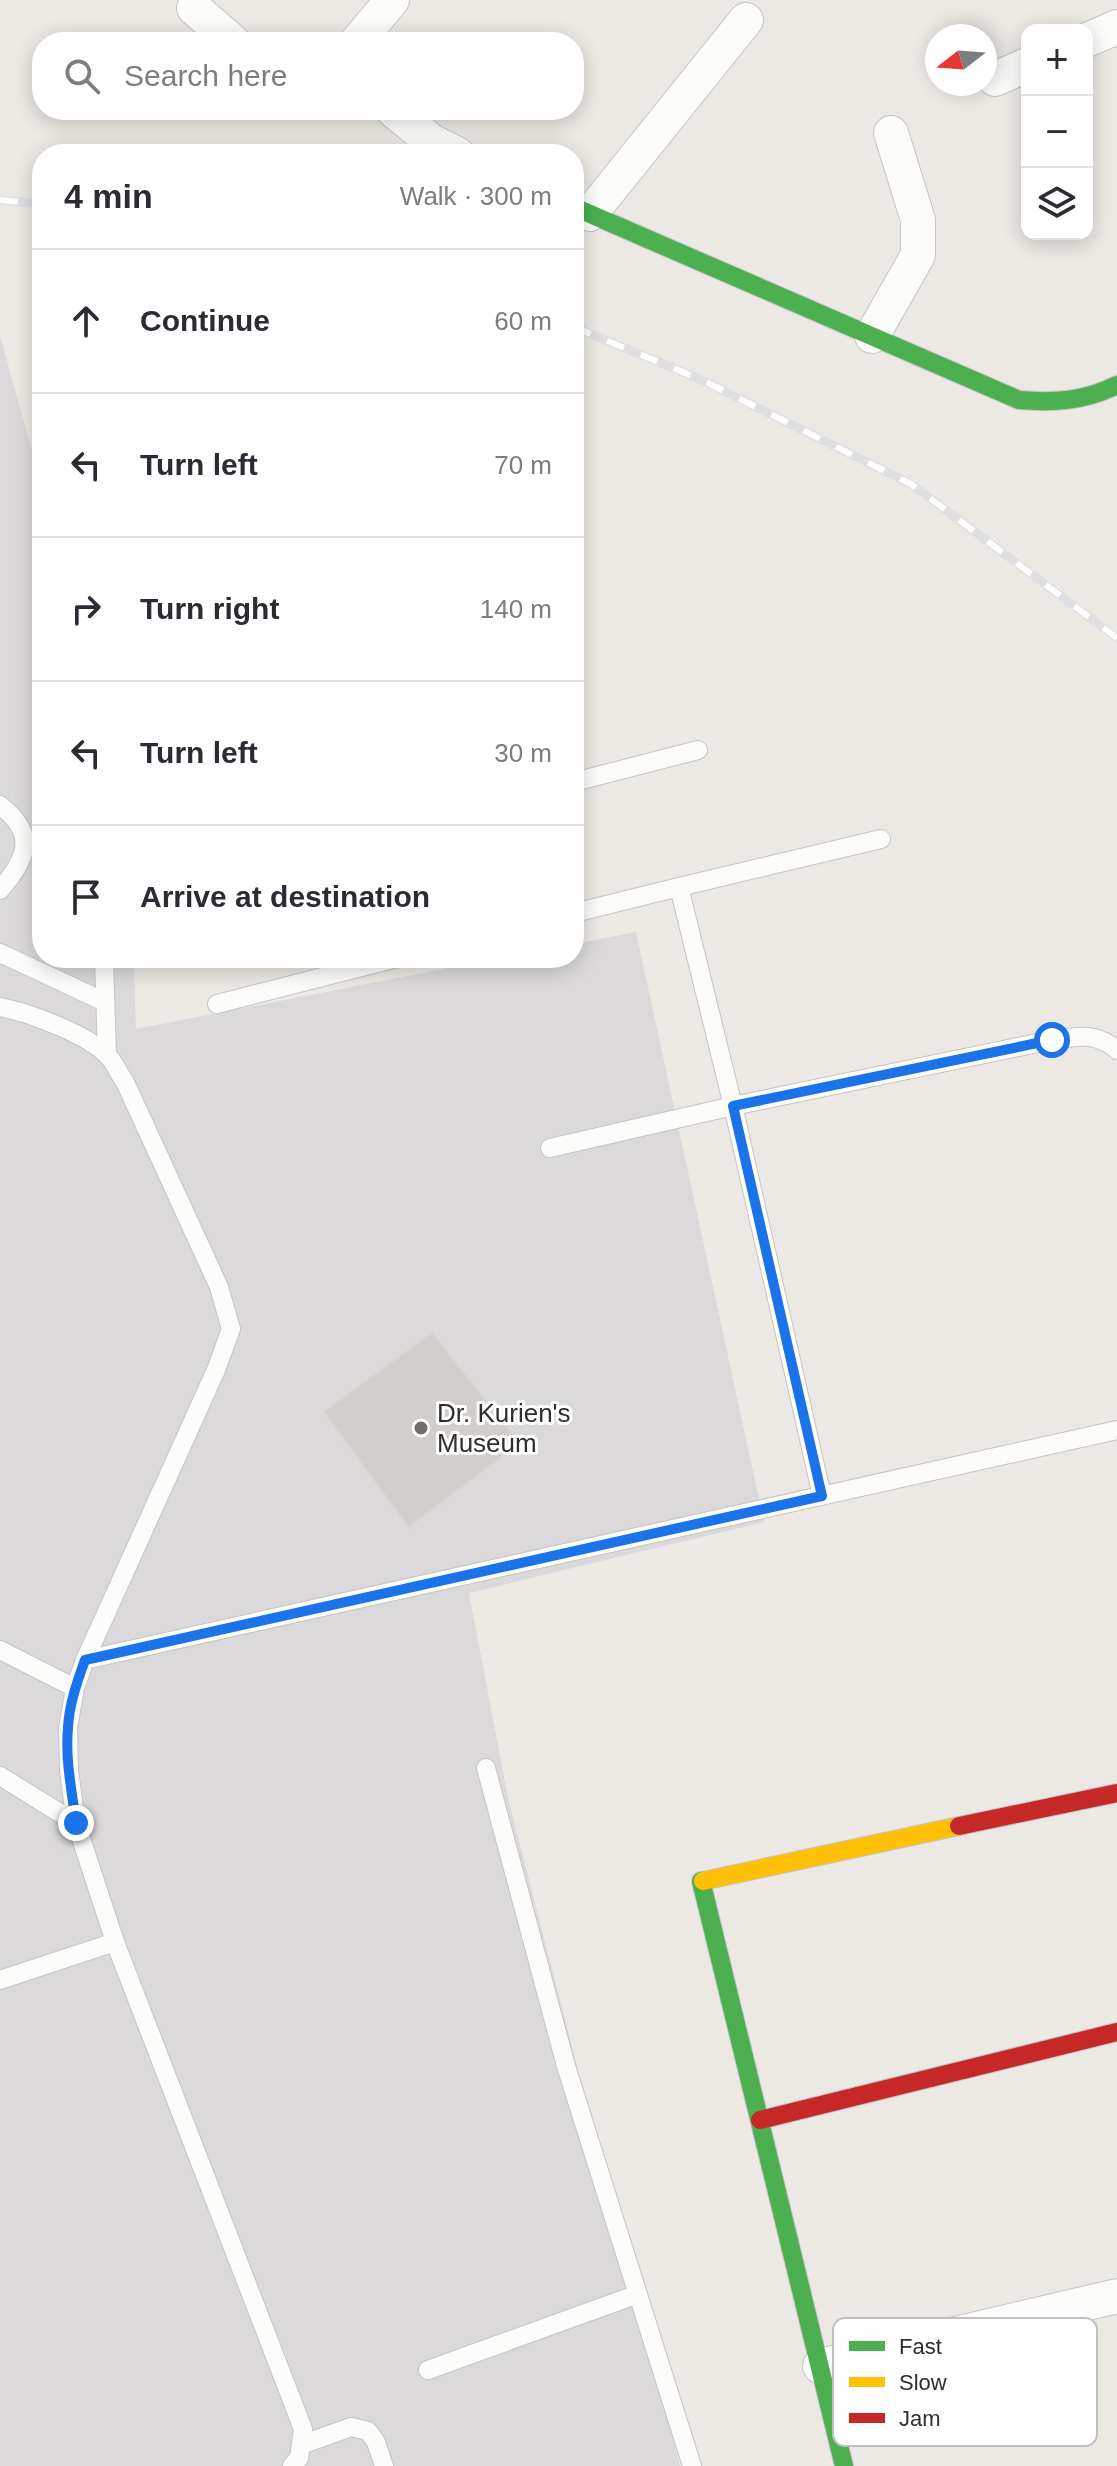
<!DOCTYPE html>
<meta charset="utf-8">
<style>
:root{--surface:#fff;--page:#f2f2f3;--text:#2b2b33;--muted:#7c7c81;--line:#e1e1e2}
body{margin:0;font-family:Helvetica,sans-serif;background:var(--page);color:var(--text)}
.controls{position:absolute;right:24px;top:24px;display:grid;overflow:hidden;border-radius:16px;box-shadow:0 4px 20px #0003}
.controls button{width:72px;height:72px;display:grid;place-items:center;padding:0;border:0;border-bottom:2px solid var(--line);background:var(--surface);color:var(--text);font:40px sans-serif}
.compass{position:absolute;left:925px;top:24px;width:72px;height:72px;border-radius:50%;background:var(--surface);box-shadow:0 4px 20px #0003;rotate:253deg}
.stop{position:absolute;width:24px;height:24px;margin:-18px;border:6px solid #1a73e8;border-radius:50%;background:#fff}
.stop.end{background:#1a73e8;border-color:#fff;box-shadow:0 2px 8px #0008}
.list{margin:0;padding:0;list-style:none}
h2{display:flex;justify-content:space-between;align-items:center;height:104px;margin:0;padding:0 32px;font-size:34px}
h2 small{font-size:26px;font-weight:400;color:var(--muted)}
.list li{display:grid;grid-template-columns:52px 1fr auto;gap:24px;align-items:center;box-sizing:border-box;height:144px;padding:0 32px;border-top:2px solid var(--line)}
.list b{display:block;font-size:30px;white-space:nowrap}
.list em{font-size:26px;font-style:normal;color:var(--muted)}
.icon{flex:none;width:44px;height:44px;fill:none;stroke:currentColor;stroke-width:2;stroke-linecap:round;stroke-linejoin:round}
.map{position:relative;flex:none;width:1117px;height:2466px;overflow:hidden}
.search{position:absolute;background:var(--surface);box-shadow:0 4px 20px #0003;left:32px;top:32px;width:552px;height:88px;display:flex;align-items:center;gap:20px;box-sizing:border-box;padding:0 28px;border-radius:32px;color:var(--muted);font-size:30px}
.panel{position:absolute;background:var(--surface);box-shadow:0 4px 20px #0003;left:32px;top:144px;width:552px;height:824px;border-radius:32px}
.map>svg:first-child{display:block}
</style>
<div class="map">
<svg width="1117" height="2466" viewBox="0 0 1117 2466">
<rect width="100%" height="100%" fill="#ece8e4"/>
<path fill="#dcd9db" d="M0 336 42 487V958H134L136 1029 500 958H574V944L636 932 764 1522 469 1593 508 1798 680 2466H0Z"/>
<path fill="#d1cecb" stroke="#d7d4d0" stroke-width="2" d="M432 1333 519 1443 409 1527 324 1412Z"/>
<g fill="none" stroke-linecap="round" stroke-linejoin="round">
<defs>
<path id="lane" d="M574 782 698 750
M0 805C37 834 28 857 0 890
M679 887 881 839
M574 913 679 887 733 1106 822 1496
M0 953 105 1002
M104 958 107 1055
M217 1004 397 958
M0 1007C28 1012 89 1035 108 1056 115 1063 119 1074 125 1082L219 1287 231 1329 216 1370 85 1660 75 1688 68 1728 69 1770 76 1823 115 1942 303 2429 299 2458 292 2466
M550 1148 733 1106 1052 1040C1077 1036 1097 1032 1117 1050
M0 1650 75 1688
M85 1660 1117 1430
M486 1768 566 2066 692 2466
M0 1776 76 1823
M0 1980 115 1942
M428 2370 638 2294
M301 2445 351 2427 368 2431 376 2442 384 2466"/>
<path id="street" d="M194 8 233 42
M1087 40 1117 27
M357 42 392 0
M995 79 1027 65
M393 110 431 141 457 154
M590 214 746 20
M872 336 918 255V220L891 133
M820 2366 1117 2296"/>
<path id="fast" d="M574 207 1019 400C1055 403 1084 401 1117 385
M703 1881H701L844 2466"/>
<path id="slow" d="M703 1881 959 1826"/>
<path id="jam" d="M959 1826 1117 1793
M760 2120 1117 2032"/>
</defs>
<use href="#lane" stroke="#c5c4c5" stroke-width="20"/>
<use href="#street" stroke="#c5c4c5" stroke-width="36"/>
<use href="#fast" stroke="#c5c4c5" stroke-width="20"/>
<use href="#slow" stroke="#c5c4c5" stroke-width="20"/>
<use href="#jam" stroke="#c5c4c5" stroke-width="20"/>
<use href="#lane" stroke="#fcfcfb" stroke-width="18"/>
<use href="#street" stroke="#fcfcfb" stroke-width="34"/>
<use href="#fast" stroke="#4caf50" stroke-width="18"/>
<use href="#slow" stroke="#ffc107" stroke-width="18"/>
<use href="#jam" stroke="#c62828" stroke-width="18"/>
<defs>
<path id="rail" d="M0 200 42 204
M574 327 702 380 911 484 1117 638"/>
</defs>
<use href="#rail" stroke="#dfdfe1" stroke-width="9"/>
<use href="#rail" stroke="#fff" stroke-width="6" stroke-dasharray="18" stroke-linecap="butt"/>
</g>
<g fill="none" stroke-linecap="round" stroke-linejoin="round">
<path stroke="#1a73e8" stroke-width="10" d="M76 1823C72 1792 65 1759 68 1728 69 1705 77 1682 85 1660L822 1496 733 1106 1052 1040"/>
</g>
<circle fill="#706f6e" stroke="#fff" stroke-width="3" cx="421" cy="1428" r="8"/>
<g text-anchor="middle" stroke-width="6" stroke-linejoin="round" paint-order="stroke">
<g font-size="26" fill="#2e2e2e" stroke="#fff" text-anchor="start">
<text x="437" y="1422">Dr. Kurien's<tspan x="437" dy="30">Museum</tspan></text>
</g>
</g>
<rect x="833" y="2318" width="264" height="128" rx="12" fill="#fff" stroke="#c0c0c0" stroke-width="2"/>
<rect x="849" y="2341" width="36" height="10" fill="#4caf50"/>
<rect x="849" y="2377" width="36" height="10" fill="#ffc107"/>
<rect x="849" y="2413" width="36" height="10" fill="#c62828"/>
<g font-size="22" fill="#2e2e2e">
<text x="899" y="2354">Fast</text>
<text x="899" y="2390">Slow</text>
<text x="899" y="2426">Jam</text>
</g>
</svg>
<div class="controls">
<button>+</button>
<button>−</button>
<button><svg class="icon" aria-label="layers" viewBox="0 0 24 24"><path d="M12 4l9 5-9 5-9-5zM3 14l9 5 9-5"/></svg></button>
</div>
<svg class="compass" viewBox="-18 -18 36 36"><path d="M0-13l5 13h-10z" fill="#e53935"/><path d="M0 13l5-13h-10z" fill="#7c7c81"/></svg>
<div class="stop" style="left:1052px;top:1040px"></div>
<div class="stop end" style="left:76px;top:1823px"></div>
<div class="search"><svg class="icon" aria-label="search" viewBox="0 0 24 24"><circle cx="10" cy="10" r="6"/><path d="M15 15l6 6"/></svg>Search here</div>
<section class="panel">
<h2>4 min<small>Walk · 300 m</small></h2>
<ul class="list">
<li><svg class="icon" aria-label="ahead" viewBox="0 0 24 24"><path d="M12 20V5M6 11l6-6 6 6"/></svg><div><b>Continue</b></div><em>60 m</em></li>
<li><svg class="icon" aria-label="left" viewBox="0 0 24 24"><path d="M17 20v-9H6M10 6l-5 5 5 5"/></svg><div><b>Turn left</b></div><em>70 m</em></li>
<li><svg class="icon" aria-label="right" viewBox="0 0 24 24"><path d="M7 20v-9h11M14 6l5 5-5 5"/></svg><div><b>Turn right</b></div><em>140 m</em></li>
<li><svg class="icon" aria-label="left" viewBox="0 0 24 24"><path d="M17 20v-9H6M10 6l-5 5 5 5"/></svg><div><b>Turn left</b></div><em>30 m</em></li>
<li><svg class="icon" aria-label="arrive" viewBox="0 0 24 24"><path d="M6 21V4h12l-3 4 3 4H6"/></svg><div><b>Arrive at destination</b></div></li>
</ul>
</section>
</div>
